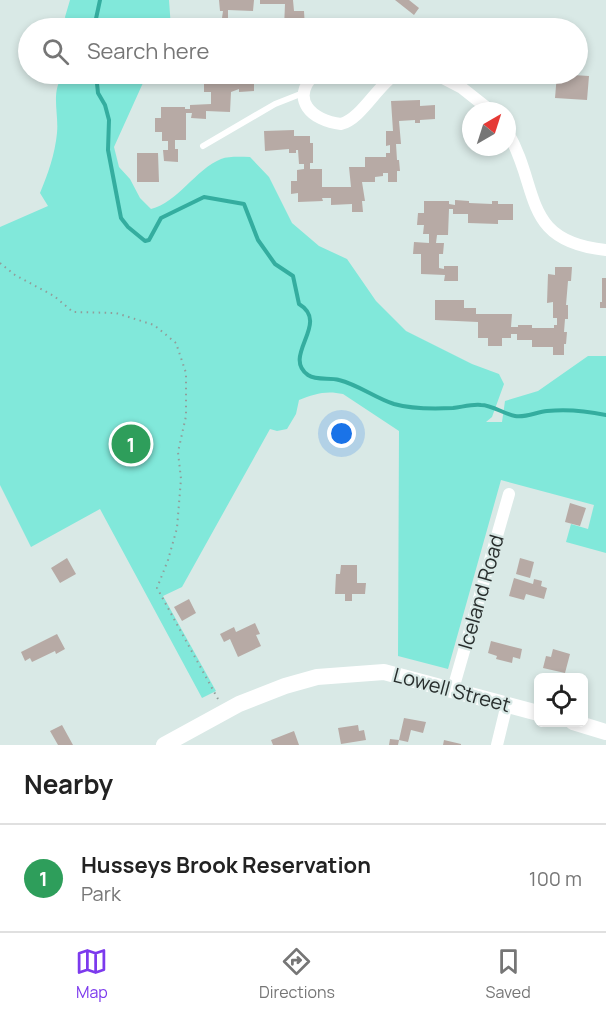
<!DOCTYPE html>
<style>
:root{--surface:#fff;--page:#f2f2f2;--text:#222;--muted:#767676;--line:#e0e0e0;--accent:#7c3aed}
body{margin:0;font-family:Manrope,sans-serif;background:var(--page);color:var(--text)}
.controls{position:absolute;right:18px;bottom:18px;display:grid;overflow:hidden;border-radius:9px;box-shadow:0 3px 9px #0003}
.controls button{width:54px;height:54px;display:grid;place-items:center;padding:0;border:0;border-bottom:2px solid var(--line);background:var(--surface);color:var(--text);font:30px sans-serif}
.compass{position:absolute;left:462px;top:102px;width:54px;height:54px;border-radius:50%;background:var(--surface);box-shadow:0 3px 9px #0003;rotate:39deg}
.you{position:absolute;left:342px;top:434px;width:21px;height:21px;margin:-15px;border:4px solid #fff;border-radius:50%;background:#1a73e8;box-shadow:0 0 0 9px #1a73e833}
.badge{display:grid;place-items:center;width:39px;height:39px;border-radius:50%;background:var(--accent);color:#fff;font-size:20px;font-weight:700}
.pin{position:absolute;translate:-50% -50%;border:3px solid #fff;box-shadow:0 2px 6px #0006}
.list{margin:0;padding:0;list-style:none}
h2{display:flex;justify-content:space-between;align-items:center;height:78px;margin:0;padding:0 24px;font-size:26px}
h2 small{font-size:20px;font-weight:400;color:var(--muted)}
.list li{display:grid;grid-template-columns:39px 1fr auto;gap:18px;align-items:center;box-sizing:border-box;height:108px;padding:0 24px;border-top:2px solid var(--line)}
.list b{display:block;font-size:22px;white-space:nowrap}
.list p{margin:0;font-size:20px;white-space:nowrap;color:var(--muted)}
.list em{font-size:20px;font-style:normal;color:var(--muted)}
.icon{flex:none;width:33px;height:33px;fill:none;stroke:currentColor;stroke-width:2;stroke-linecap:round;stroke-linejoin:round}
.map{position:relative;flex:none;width:606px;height:745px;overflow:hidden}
.search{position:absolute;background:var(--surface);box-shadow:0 3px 9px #0003;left:18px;right:18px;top:18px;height:66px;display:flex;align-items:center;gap:15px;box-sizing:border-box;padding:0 21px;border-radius:33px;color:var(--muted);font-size:22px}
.sheet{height:186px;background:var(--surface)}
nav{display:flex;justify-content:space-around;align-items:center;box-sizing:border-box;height:84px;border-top:2px solid var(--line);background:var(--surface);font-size:16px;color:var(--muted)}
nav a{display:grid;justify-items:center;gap:3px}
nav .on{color:var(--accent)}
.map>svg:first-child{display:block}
</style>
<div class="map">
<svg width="606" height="745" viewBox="0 0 606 745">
<rect width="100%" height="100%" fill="#d9e9e6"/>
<path fill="#81e8da" d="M70 0H169L171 28H68L65 17Z
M64 74H147L114 147 119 167 130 179 140 198 151 209C177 203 196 169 221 159 229 156 241 157 250 157L269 177 292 223 319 246 347 259 376 301 406 331 472 364 499 374 504 384 492 417 486 422H502L505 401 538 391 588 356H606V553L566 542 571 524 588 529 594 505 501 480 448 669 398 656 399 431 343 394C326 390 314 394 299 400L296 414 287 429 277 431 270 429 182 587 163 596 216 691 202 698 100 509 31 547 0 485V227L48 206 40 193C48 174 55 154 57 133 59 113 50 91 64 74Z"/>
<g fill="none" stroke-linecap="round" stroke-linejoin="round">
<path stroke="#34ad9f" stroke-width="4" d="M94 28 100 0
M96 74 98 93 105 105 109 120 108 150 121 218 128 227 145 241 149 240 161 218 204 197 244 204 258 240 275 264 293 276 299 304C331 323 281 356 308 375 317 381 330 377 339 380 359 385 375 398 394 404 412 409 434 409 453 408 462 407 472 404 481 405 492 405 504 414 515 416 525 418 537 412 547 411 566 409 587 411 606 415"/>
</g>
<path fill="#b7aaa5" d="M219 0H254L253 11 228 10V18H236V28H206V18H222L223 11H220Z
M260 0H293L294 11H304L305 28H284L285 4H260Z
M395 0H409L419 8 414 15Z
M557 74 589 76 587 100 555 98Z
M254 76V91L239 92V89L231 92 230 112 206 111V119L191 118 192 113H186V140H175V149H178V162L164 161 163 150H168V141H162V132H155V118H161V107H185V109H190V105L211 104V92H204V80L233 79V82H239V77Z
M420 100V106L435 105V119L420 120V123H415V120L399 121 401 144H396L397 160H399L400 171H397V182H388V173H383V176L375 177V182H362L365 201H362L363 212H352V204L331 205V198H322L323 201 298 202V193L291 194V181H297V170L304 169V164H299L298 150H296V153H289V149L265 151 264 131 294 130V136H310V143H313V163H310V169H322V187H351L349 167H365V157H386V153H390V145L386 146V131H393L391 101Z
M137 153H158L159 182H137Z
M455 200 469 201V203L492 204V201H498V204H513V220H498V224L468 223V214H453V209H449L448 235H437L436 243H444L443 254H439V268L444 269V266H458V281H444L445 275 421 274V254H413L414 242 429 243V234H423L424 225H417L418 213H424V201H449V204L455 205Z
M555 267H572L571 281H568L566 305H568V319H565L564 332H567L566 344H564V355H553V347H532V340H517V334H511V338H502V346H488V338H478V322L435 320V300H464V308H476V314H512L511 327H518V325H532V328H554V325H557V318H553V302L547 303 548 274 555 275Z
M602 278H606V308H600V302H602Z
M570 503 586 508 580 526 565 522Z
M67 558 76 574 60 583 51 568Z
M520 558 534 562 530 578 516 574Z
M341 565H357V583H366L365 594H352V601H345V594H335L336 574H340Z
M514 578 533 584 534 579 542 581 541 586 547 588 544 599 526 594 524 600 509 596Z
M189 599 196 613 182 621 174 607Z
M255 623 260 634 256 635 261 646 238 657 230 639 224 642 220 634 234 627 236 632Z
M57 634 65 649 56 654 55 651 32 662 30 658 25 661 21 652Z
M491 641 522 649 520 659 513 657 512 663 496 659 497 656 488 653Z
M553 649 570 654 565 673 543 668 546 656 551 657Z
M404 718 426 722 423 733 411 730 408 742 399 740Z
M62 725 73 745H58L50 731Z
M358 725 359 731 364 730 366 740 341 744 338 728Z
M294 731 299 745H273L271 740Z
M390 739 399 740 398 745H389Z
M444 740 461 744V745H443Z"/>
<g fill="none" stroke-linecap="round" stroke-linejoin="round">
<path stroke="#919d9a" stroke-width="2" stroke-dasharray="1.5 4.5" stroke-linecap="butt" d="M0 263 15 275 54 296 73 312 116 313 154 325 176 343 186 373V416L178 452 181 479 177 528 168 560 157 588 218 699"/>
<path stroke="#fff" stroke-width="6" d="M203 146 275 104 303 93"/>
<path stroke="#fff" stroke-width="12" d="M315 74C289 99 312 121 341 124 361 119 377 86 396 74
M435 74 462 88 491 111
M507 131C541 189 520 241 606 250
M453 689 509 494
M497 745 507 704"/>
<path stroke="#fff" stroke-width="16" d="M573 722 606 732
M164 745 239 704 285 686 317 677 384 672 538 713"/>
</g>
<g text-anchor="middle" stroke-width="4.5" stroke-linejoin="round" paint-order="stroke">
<g font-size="20" fill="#282e2d" stroke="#d9e9e6">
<text transform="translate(481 592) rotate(-74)" y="7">Iceland Road</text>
<text transform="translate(452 690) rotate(15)" y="7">Lowell Street</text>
</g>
</g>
</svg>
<div class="controls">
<button><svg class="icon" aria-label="locate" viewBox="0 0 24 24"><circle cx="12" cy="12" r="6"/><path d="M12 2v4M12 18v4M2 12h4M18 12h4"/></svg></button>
</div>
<svg class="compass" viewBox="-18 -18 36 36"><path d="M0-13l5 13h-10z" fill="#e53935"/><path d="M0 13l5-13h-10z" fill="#767676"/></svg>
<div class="you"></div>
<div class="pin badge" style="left:131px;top:444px;background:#2e9e5b">1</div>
<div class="search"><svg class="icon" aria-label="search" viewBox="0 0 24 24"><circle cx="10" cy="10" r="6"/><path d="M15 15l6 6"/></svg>Search here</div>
</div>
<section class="sheet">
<h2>Nearby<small></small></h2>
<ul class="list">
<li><span class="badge" style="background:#2e9e5b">1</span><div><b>Husseys Brook Reservation</b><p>Park</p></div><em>100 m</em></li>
</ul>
</section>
<nav>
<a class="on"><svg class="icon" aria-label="map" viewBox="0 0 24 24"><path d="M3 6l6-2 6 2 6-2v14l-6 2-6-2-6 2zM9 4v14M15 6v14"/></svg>Map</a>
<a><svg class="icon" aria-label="directions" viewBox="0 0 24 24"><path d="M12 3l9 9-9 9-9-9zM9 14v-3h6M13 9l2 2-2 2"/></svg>Directions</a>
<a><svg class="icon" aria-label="saved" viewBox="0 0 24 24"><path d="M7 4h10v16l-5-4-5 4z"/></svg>Saved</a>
</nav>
